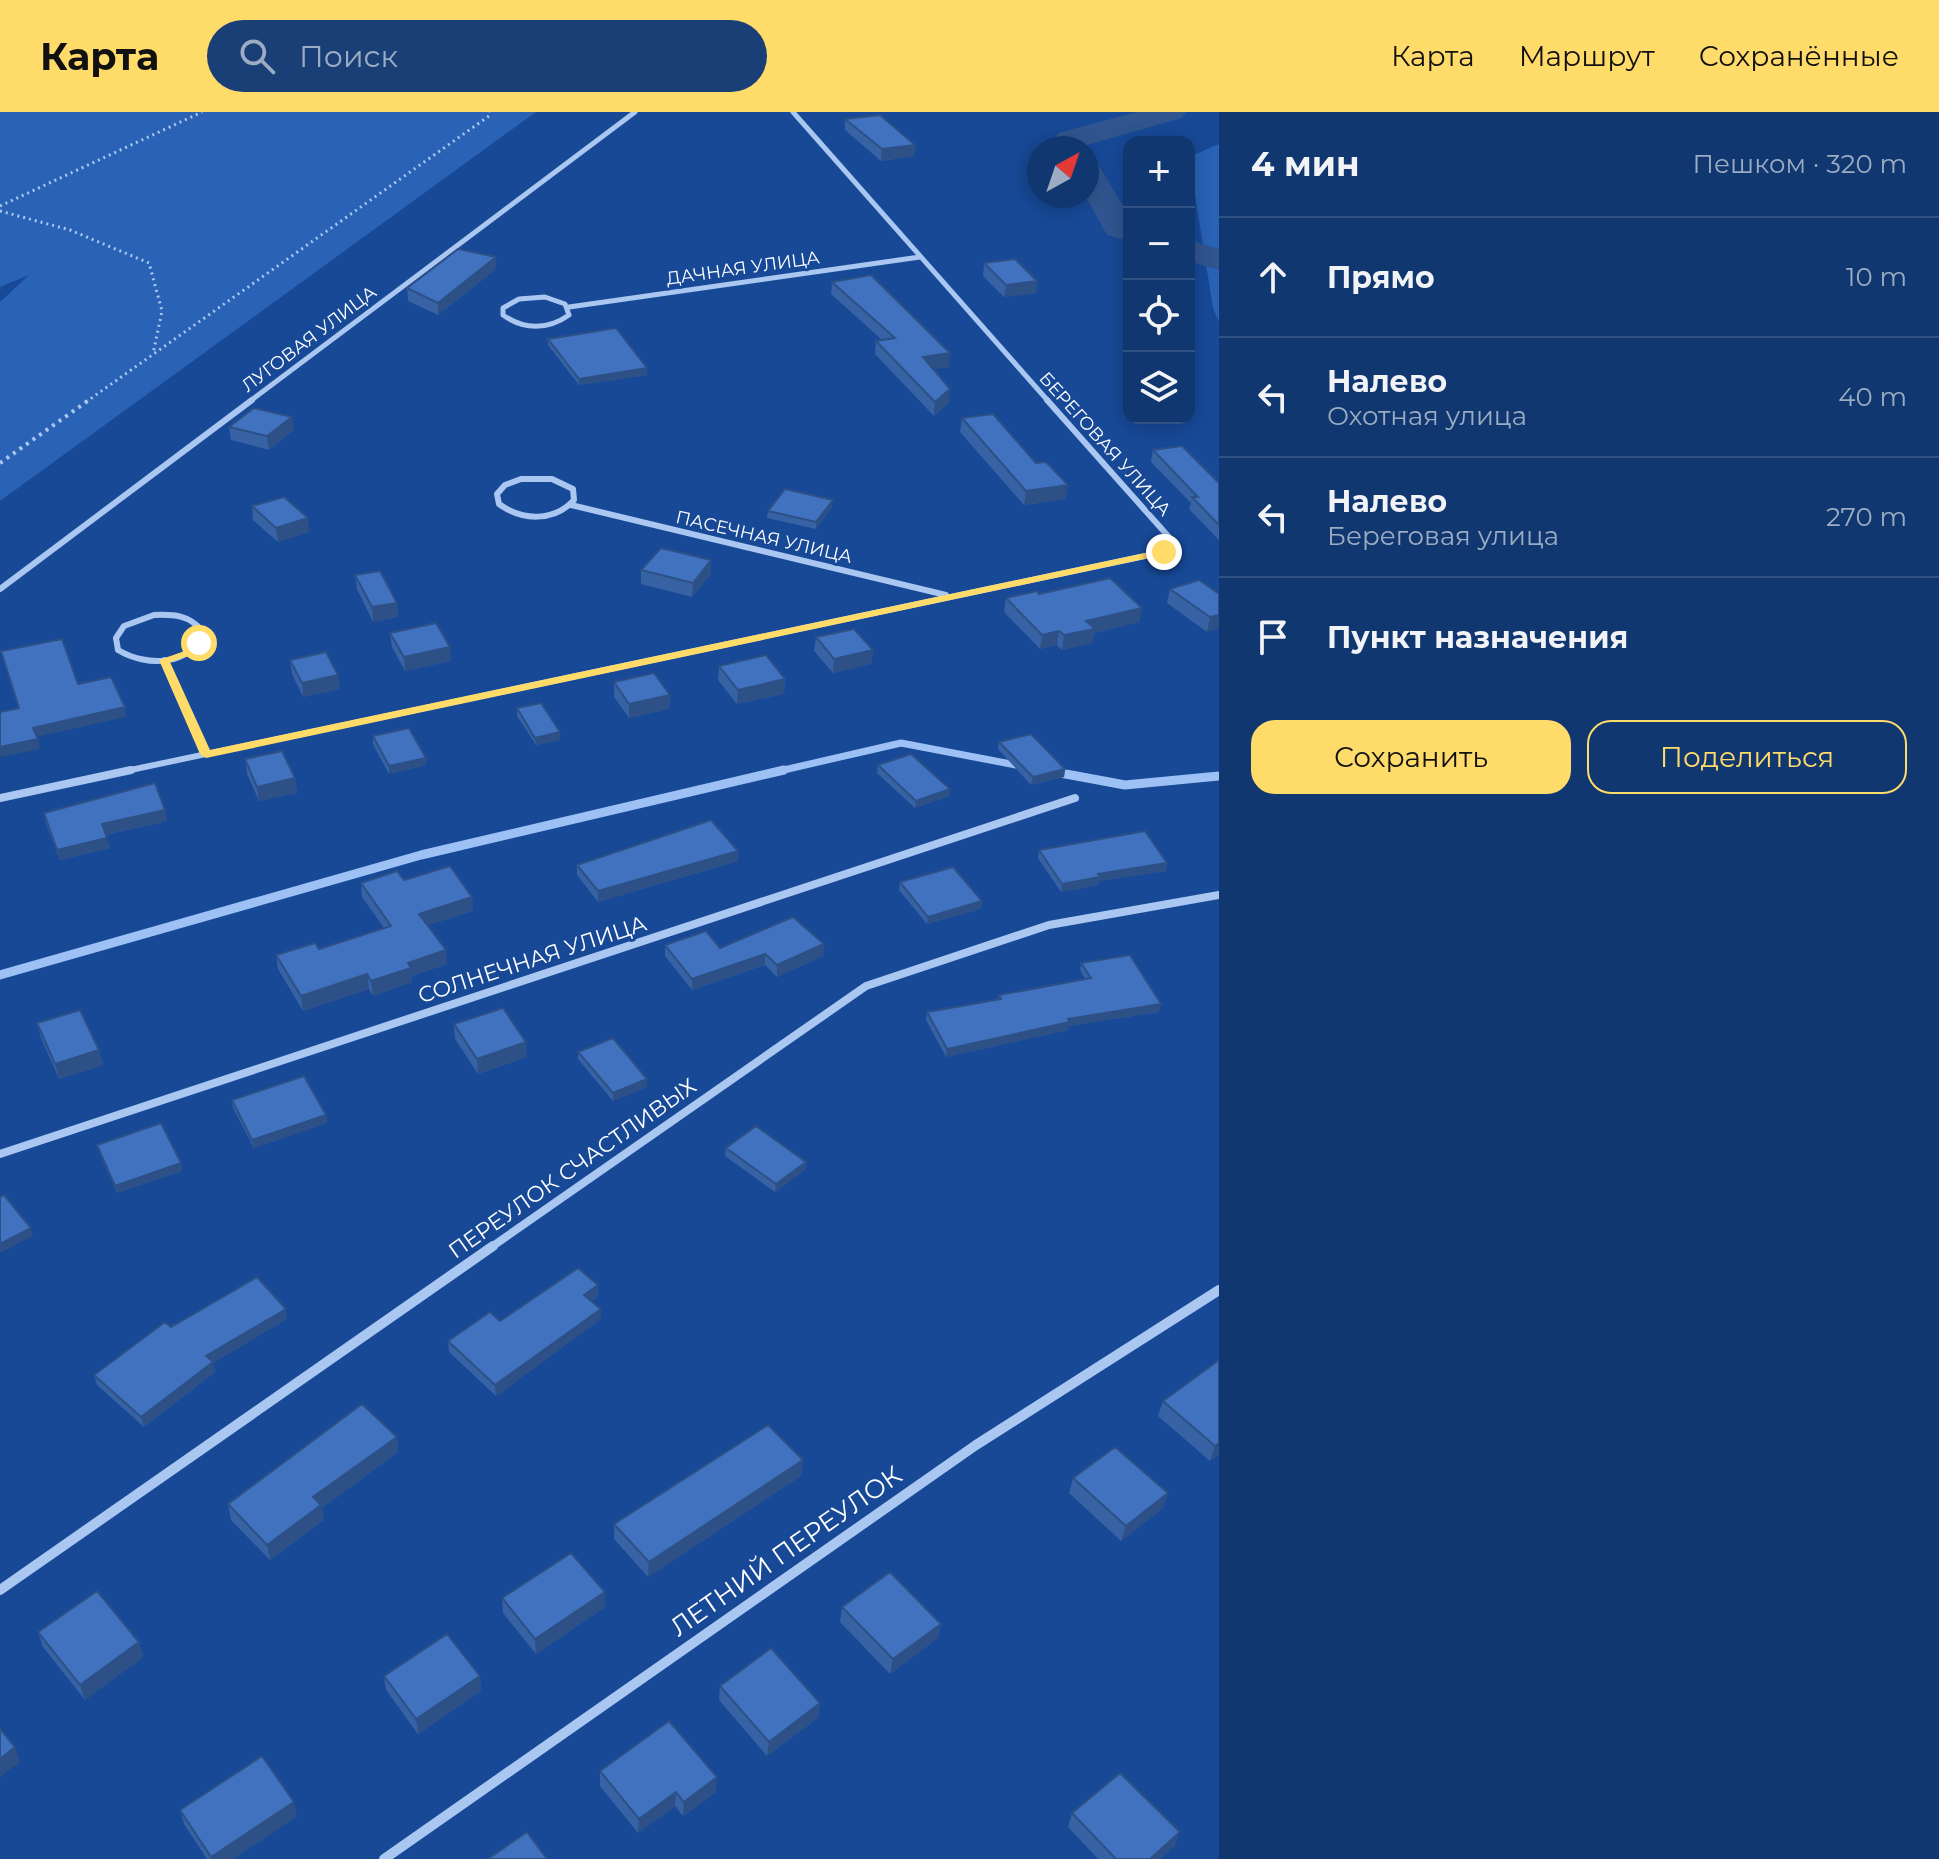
<!DOCTYPE html>
<html lang="ru">
<meta charset="utf-8">
<style>
:root{--surface:#113771;--page:#1a3f76;--text:#f1f3f6;--muted:#9cacc3;--line:#305184;--accent:#ffdb6a}
body{margin:0;font-family:Montserrat,sans-serif;background:var(--page);color:var(--text)}
.controls{position:absolute;right:24px;top:24px;display:grid;overflow:hidden;border-radius:16px;box-shadow:0 4px 20px #0003}
.controls button{width:72px;height:72px;display:grid;place-items:center;padding:0;border:0;border-bottom:2px solid var(--line);background:var(--surface);color:var(--text);font:40px sans-serif}
.compass{position:absolute;left:1027px;top:24px;width:72px;height:72px;border-radius:50%;background:var(--surface);box-shadow:0 4px 20px #0003;rotate:40deg}
.stop{position:absolute;width:24px;height:24px;margin:-18px;border:6px solid #ffdb6a;border-radius:50%;background:#fff}
.stop.end{background:#ffdb6a;border-color:#fff;box-shadow:0 2px 8px #0008}
.list{margin:0;padding:0;list-style:none}
h2{display:flex;justify-content:space-between;align-items:center;height:104px;margin:0;padding:0 32px;font-size:34px}
h2 small{font-size:26px;font-weight:400;color:var(--muted)}
.list li{display:grid;grid-template-columns:52px 1fr auto;gap:24px;align-items:center;box-sizing:border-box;height:120px;padding:0 32px;border-top:2px solid var(--line)}
.list b{display:block;font-size:30px;white-space:nowrap}
.list p{margin:0;font-size:26px;white-space:nowrap;color:var(--muted)}
.list em{font-size:26px;font-style:normal;color:var(--muted)}
.actions{display:flex;gap:16px;padding:24px 32px}
.actions a{flex:1;padding:18px 0;border:2px solid var(--accent);border-radius:24px;text-align:center;font-size:28px;color:var(--accent)}
.actions .main{background:var(--accent);color:#111}
.icon{flex:none;width:44px;height:44px;fill:none;stroke:currentColor;stroke-width:2;stroke-linecap:round;stroke-linejoin:round}
.map{position:relative;flex:none;width:1219px;height:1747px;overflow:hidden}
header{display:flex;align-items:center;gap:48px;box-sizing:border-box;height:112px;padding:0 40px;background:var(--accent);color:#111}
header strong{font-size:38px}
nav{display:flex;gap:44px;margin-inline-start:auto;font-size:28px}
.search{width:560px;height:72px;background:var(--page);display:flex;align-items:center;gap:20px;box-sizing:border-box;padding:0 28px;border-radius:44px;color:var(--muted);font-size:30px}
main{display:flex}
aside{flex:1;background:var(--surface)}
.map>svg:first-child{display:block}
</style>
<header>
<strong>Карта</strong>
<div class="search"><svg class="icon" aria-label="search" viewBox="0 0 24 24"><circle cx="10" cy="10" r="6"/><path d="M15 15l6 6"/></svg>Поиск</div>
<nav><a>Карта</a><a>Маршрут</a><a>Сохранённые</a></nav>
</header>
<main>
<div class="map">
<svg width="1219" height="1747" viewBox="0 0 1219 1747">
<rect width="100%" height="100%" fill="#174997"/>
<path fill="#2a62b6" d="M0 0H536L0 389V190L29 163 0 175Z
M1219 32V210L1213 196 1189 45Z"/>
<g fill="none" stroke-linecap="round" stroke-linejoin="round">
<path stroke="#9dc1f4" stroke-width="7" d="M775 660 901 631 1021 654"/>
<path stroke="#9dc1f4" stroke-width="9" d="M1055 660 1125 673 1219 664
M0 863 421 743 784 658"/>
<path fill="#30558f" fill-rule="evenodd" d="M1137 0H1186L1182 6 1087 33V40V36H1058L1054 28 1058 21Z
M1087 49 1098 52 1129 104V129L1107 123 1085 84Z
M1189 128 1219 137V158L1189 149Z"/>
<path stroke="#aac7f1" stroke-width="3" stroke-dasharray="2 4" stroke-linecap="butt" d="M0 94 202 0
M0 99 70 118 149 151 162 199 153 242
M86 290 489 4V0"/>
<path stroke="#aac7f1" stroke-width="4" stroke-dasharray="3 5" stroke-linecap="butt" d="M0 351 89 288"/>
<path stroke="#aac7f1" stroke-width="5" d="M793 0 1049 290
M545 185 565 192 569 203C548 218 524 218 503 203V196L519 187Z
M569 195 920 145
M249 290 635 0"/>
<path stroke="#aac7f1" stroke-width="6" d="M521 367H552L573 377 574 388C554 410 522 409 499 392L497 382 505 373Z
M571 393 946 483
M0 477 252 288
M154 503C173 502 190 503 202 519 192 555 146 555 118 538L116 526 124 514Z
M164 548 206 642
M121 660 1164 440 1171 433 1168 424 1047 288"/>
<path stroke="#aac7f1" stroke-width="8" d="M0 686 131 658
M0 1042 1075 686
M490 1136 866 874 1049 813 1219 783"/>
<path stroke="#aac7f1" stroke-width="10" d="M0 1478 493 1134
M384 1747 976 1333 1219 1178"/>
</g>
<path fill="#3762a4" d="M845 7 915 33 914 44 881 49 845 18Z
M496 145V157L438 203 408 189 407 176Z
M984 151 1037 169 1036 181 1004 185 983 164Z
M832 170 949 255 933 257 949 291 934 304 875 242 876 229 882 228 831 182Z
M548 227 647 256V263L579 273 548 233Z
M962 306 1066 387 1024 393 960 320Z
M229 315 294 318 269 338 231 328Z
M1153 338 1219 371V428L1189 397 1191 391 1151 350Z
M252 394 309 420 278 430 253 408Z
M832 395 816 417 767 406 768 399Z
M641 458 711 462 692 485 641 472Z
M355 463 397 491 398 505 373 510 357 477Z
M1170 477 1219 482 1207 520 1167 491Z
M1039 482 1142 496 1139 510 1094 521 1092 531 1062 538 1057 533 1040 537 1004 500 1006 486Z
M390 521 450 535 451 549 405 559 392 535Z
M816 525 873 538 871 552 833 561 814 539Z
M290 548 338 563 340 577 303 585 292 562Z
M719 554 785 567 784 582 737 592 718 568Z
M614 570 670 583 669 597 629 606 614 585Z
M517 596 560 620V628L536 633 517 604Z
M373 624 426 653 389 662 373 632Z
M999 630 1065 657 1064 665 1031 673 998 637Z
M245 647 295 666 297 681 259 689 247 662Z
M878 653 949 684 915 696 877 661Z
M165 698 167 709 106 723 110 736 60 748 46 712 44 701Z
M1039 738 1166 759 1099 769 1098 773 1061 780 1038 746Z
M738 749 598 790 577 763V753Z
M404 768 473 799 428 813 447 852 412 864V870L373 884 369 877 303 899 278 857 276 843 319 837 384 816 362 785 361 771Z
M900 770 982 789 981 797 927 812 899 778Z
M824 832 823 844 777 865 765 853 692 878 665 844V833L720 836Z
M1081 851 1159 900 1069 914 1068 918 946 945 926 908 927 900 998 887 999 883 1085 867 1080 858Z
M37 911 99 938 103 953 59 967 41 926Z
M454 912 527 945 478 962 455 927Z
M578 940 647 967V975L613 989 578 947Z
M232 988 326 1003 327 1011 254 1036 233 996Z
M97 1033 181 1051 182 1059 117 1081 99 1040Z
M726 1036 806 1050 805 1058 775 1080 725 1044Z
M598 1173V1184L592 1189 601 1197V1207L496 1284 449 1240 448 1229Z
M287 1207 213 1251 215 1260 144 1315 97 1273 94 1263 171 1215Z
M1219 1248V1342L1210 1349 1158 1304 1163 1289Z
M397 1325 398 1340 322 1396 324 1408 270 1448 231 1408 228 1392Z
M803 1348 801 1364 648 1465 614 1427V1412Z
M1073 1366 1168 1381 1163 1396 1121 1429 1069 1381Z
M502 1486 605 1495 536 1542 503 1501Z
M842 1495 941 1512 938 1526 890 1562 840 1510Z
M38 1520 139 1530 143 1545 85 1588 43 1535Z
M384 1564H480L481 1579 418 1622 386 1578Z
M720 1574 820 1591 818 1606 767 1644 719 1588Z
M600 1659 716 1680 683 1704 675 1694 638 1721 600 1674Z
M180 1698 297 1704 233 1747H207L184 1712Z
M1072 1701 1175 1734 1160 1747H1098L1068 1715Z"/>
<path fill="#2d5086" d="M915 33 914 44 881 49 882 37Z
M496 145V157L438 203V191Z
M1037 169 1036 181 1004 185 1006 173Z
M950 241 949 255 922 259 923 245Z
M647 256V263L579 273V267Z
M950 277 949 291 934 304 935 290Z
M292 305 294 318 269 338 267 324Z
M1068 373 1066 387 1024 393 1026 379Z
M833 388 832 395 816 417V410Z
M308 406 309 420 278 430 276 416Z
M711 448V462L692 485 693 471Z
M397 491 398 505 373 510 372 495Z
M1142 496 1139 510 1094 521 1092 531 1062 538 1064 523 1086 509Z
M1219 503V516L1207 520 1210 505Z
M1059 519 1057 533 1040 537 1042 523Z
M450 535 451 549 405 559 404 545Z
M873 538 871 552 833 561 834 547Z
M338 563 340 577 303 585 302 571Z
M785 567 784 582 737 592 738 578Z
M670 583 669 597 629 606V592Z
M125 595 126 605 36 625 33 616Z
M560 620V628L536 633 535 626Z
M38 627 40 637 0 645V635Z
M426 646V653L389 662V654Z
M1065 657 1064 665 1031 673 1033 665Z
M295 666 297 681 259 689 257 675Z
M950 677 949 684 915 696 916 689Z
M165 698 167 709 104 723 102 712Z
M107 726 110 736 60 748 57 738Z
M738 739V749L598 790V779Z
M1167 751 1166 759 1099 769 1098 773 1061 780 1062 772 1098 762Z
M472 785 473 799 420 816 419 802Z
M982 789 981 797 927 812 928 805Z
M824 832 823 844 777 865V853Z
M446 838 447 852 412 864V870L373 884 371 869 408 851Z
M765 842V853L692 878V867Z
M367 862 369 877 303 899 301 884Z
M1161 892 1159 900 1069 914 1068 918 946 945 947 937 1068 907Z
M526 930 527 945 478 962 477 947Z
M99 938 103 953 59 967 55 952Z
M647 967V975L613 989V981Z
M326 1003 327 1011 254 1036 252 1028Z
M806 1050 805 1058 775 1080 776 1072Z
M181 1051 182 1059 117 1081 115 1074Z
M31 1116 33 1124 0 1141V1132Z
M598 1173V1184L585 1193 584 1183Z
M286 1197 287 1207 213 1251 215 1260 144 1315 141 1305 206 1244Z
M601 1197V1207L496 1284 495 1273Z
M397 1325 398 1340 322 1396 324 1408 270 1448 267 1433 313 1385Z
M1219 1331V1342L1210 1349 1215 1334Z
M803 1348 801 1364 648 1465 649 1450Z
M1168 1381 1163 1396 1121 1429 1126 1414Z
M605 1480V1495L536 1542 535 1527Z
M941 1512 938 1526 890 1562 893 1547Z
M139 1530 143 1545 85 1588 80 1573Z
M480 1564 481 1579 418 1622 416 1607Z
M820 1591 818 1606 767 1644 769 1630Z
M15 1635 20 1650 0 1665V1647Z
M717 1665 716 1680 683 1704 684 1690Z
M676 1680 675 1694 638 1721 639 1707Z
M294 1690 297 1704 233 1747H212L211 1745Z
M1180 1720 1175 1734 1160 1747H1150Z"/>
<path fill="#4072bf" stroke="#2d5086" stroke-width="2" d="M880 3 915 33 882 37 845 7Z
M458 137 496 145 438 191 407 176Z
M1015 147 1037 169 1006 173 984 151Z
M871 163 950 241 923 245 950 277 935 290 876 229 895 226 832 170Z
M616 216 647 256 579 267 548 227Z
M254 296 292 305 267 324 229 315Z
M993 302 1036 351 1046 350 1068 373 1026 379 962 306Z
M1182 334 1219 371V413L1192 385H1198L1153 338Z
M785 377 833 388 816 410 768 399Z
M284 385 308 406 276 416 252 394Z
M661 436 711 448 693 471 641 458Z
M380 459 397 491 372 495 355 463Z
M1110 466 1142 496 1086 509 1095 517 1064 523 1059 519 1042 523 1006 486 1037 479 1039 482Z
M1199 468 1219 482V503L1210 505 1170 477Z
M436 511 450 535 404 545 390 521Z
M854 517 873 538 834 547 816 525Z
M62 527 78 572 111 565 125 595 33 616 38 627 0 635V600L19 596 1 539Z
M326 540 338 563 302 571 290 548Z
M766 543 785 567 738 578 719 554Z
M654 561 670 583 629 592 614 570Z
M541 591 560 620 535 626 517 596Z
M409 616 426 646 389 654 373 624Z
M1031 622 1065 657 1033 665 999 630Z
M282 639 295 666 257 675 245 647Z
M911 642 950 677 916 689 878 653Z
M155 671 165 698 102 712 107 726 57 738 44 701Z
M711 708 738 739 598 779 577 753Z
M1145 719 1167 751 1098 762 1100 765 1062 772 1039 738Z
M450 754 472 785 419 802 446 838 408 851 411 856 371 869 367 862 301 884 276 843 315 831 319 837 391 814 361 771 397 759 404 768Z
M953 755 982 789 928 805 900 770Z
M793 805 824 832 777 853 765 842 692 867 665 833 706 819 720 836Z
M1130 843 1161 892 1068 907 1070 910 947 937 927 900 1001 887 999 883 1091 866 1081 851Z
M503 896 526 930 477 947 454 912Z
M80 898 99 938 55 952 37 911Z
M613 926 647 967 613 981 578 940Z
M304 964 326 1003 252 1028 232 988Z
M161 1011 181 1051 115 1074 97 1033Z
M756 1014 806 1050 776 1072 726 1036Z
M4 1083 31 1116 0 1132V1085Z
M578 1156 598 1173 584 1183 601 1197 495 1273 448 1229 490 1200 500 1209Z
M257 1165 286 1197 206 1244 213 1250 141 1305 94 1263 165 1210 171 1215Z
M1219 1248V1331L1215 1334 1163 1289Z
M362 1292 397 1325 313 1385 321 1393 267 1433 228 1392Z
M768 1313 803 1348 649 1450 614 1412Z
M1115 1335 1168 1381 1126 1414 1073 1366Z
M571 1441 605 1480 535 1527 502 1486Z
M890 1460 941 1512 893 1547 842 1495Z
M97 1479 139 1530 80 1573 38 1520Z
M447 1522 480 1564 416 1607 384 1564Z
M771 1536 820 1591 769 1630 720 1574Z
M669 1609 717 1665 684 1690 676 1680 639 1707 600 1659Z
M0 1617 15 1635 0 1647Z
M262 1644 294 1690 211 1745 180 1698Z
M1120 1661 1180 1720 1150 1747H1116L1072 1701Z
M527 1720 547 1747H488Z"/>
<path fill="#ffdb6a" d="M1164 437 1168 442 206 646 200 642 159 548 182 540 196 529 205 531 189 544 170 550 210 638Z"/>
<g text-anchor="middle" stroke-width="6" stroke-linejoin="round" paint-order="stroke">
<g font-size="18" fill="#fff" stroke="#174997">
<text transform="translate(743 156) rotate(-8)" y="6">ДАЧНАЯ УЛИЦА</text>
<text transform="translate(309 227) rotate(-37)" y="6">ЛУГОВАЯ УЛИЦА</text>
<text transform="translate(1105 332) rotate(48)" y="6">БЕРЕГОВАЯ УЛИЦА</text>
<text transform="translate(764 425) rotate(13)" y="6">ПАСЕЧНАЯ УЛИЦА</text>
</g>
<g font-size="22" fill="#fff" stroke="#174997">
<text transform="translate(532 847) rotate(-18)" y="8">СОЛНЕЧНАЯ УЛИЦА</text>
<text transform="translate(572 1056) rotate(-35)" y="8">ПЕРЕУЛОК СЧАСТЛИВЫХ</text>
</g>
<g font-size="26" fill="#fff" stroke="#174997">
<text transform="translate(786 1439) rotate(-35)" y="9">ЛЕТНИЙ ПЕРЕУЛОК</text>
</g>
</g>
</svg>
<div class="controls">
<button>+</button>
<button>−</button>
<button><svg class="icon" aria-label="locate" viewBox="0 0 24 24"><circle cx="12" cy="12" r="6"/><path d="M12 2v4M12 18v4M2 12h4M18 12h4"/></svg></button>
<button><svg class="icon" aria-label="layers" viewBox="0 0 24 24"><path d="M12 4l9 5-9 5-9-5zM3 14l9 5 9-5"/></svg></button>
</div>
<svg class="compass" viewBox="-18 -18 36 36"><path d="M0-13l5 13h-10z" fill="#e53935"/><path d="M0 13l5-13h-10z" fill="#9cacc3"/></svg>
<div class="stop" style="left:199px;top:531px"></div>
<div class="stop end" style="left:1164px;top:440px"></div>
</div>
<aside>
<h2>4 мин<small>Пешком · 320 m</small></h2>
<ul class="list">
<li><svg class="icon" aria-label="ahead" viewBox="0 0 24 24"><path d="M12 20V5M6 11l6-6 6 6"/></svg><div><b>Прямо</b></div><em>10 m</em></li>
<li><svg class="icon" aria-label="left" viewBox="0 0 24 24"><path d="M17 20v-9H6M10 6l-5 5 5 5"/></svg><div><b>Налево</b><p>Охотная улица</p></div><em>40 m</em></li>
<li><svg class="icon" aria-label="left" viewBox="0 0 24 24"><path d="M17 20v-9H6M10 6l-5 5 5 5"/></svg><div><b>Налево</b><p>Береговая улица</p></div><em>270 m</em></li>
<li><svg class="icon" aria-label="arrive" viewBox="0 0 24 24"><path d="M6 21V4h12l-3 4 3 4H6"/></svg><div><b>Пункт назначения</b></div></li>
</ul>
<div class="actions"><a class="main">Сохранить</a><a>Поделиться</a></div>
</aside>
</main>
